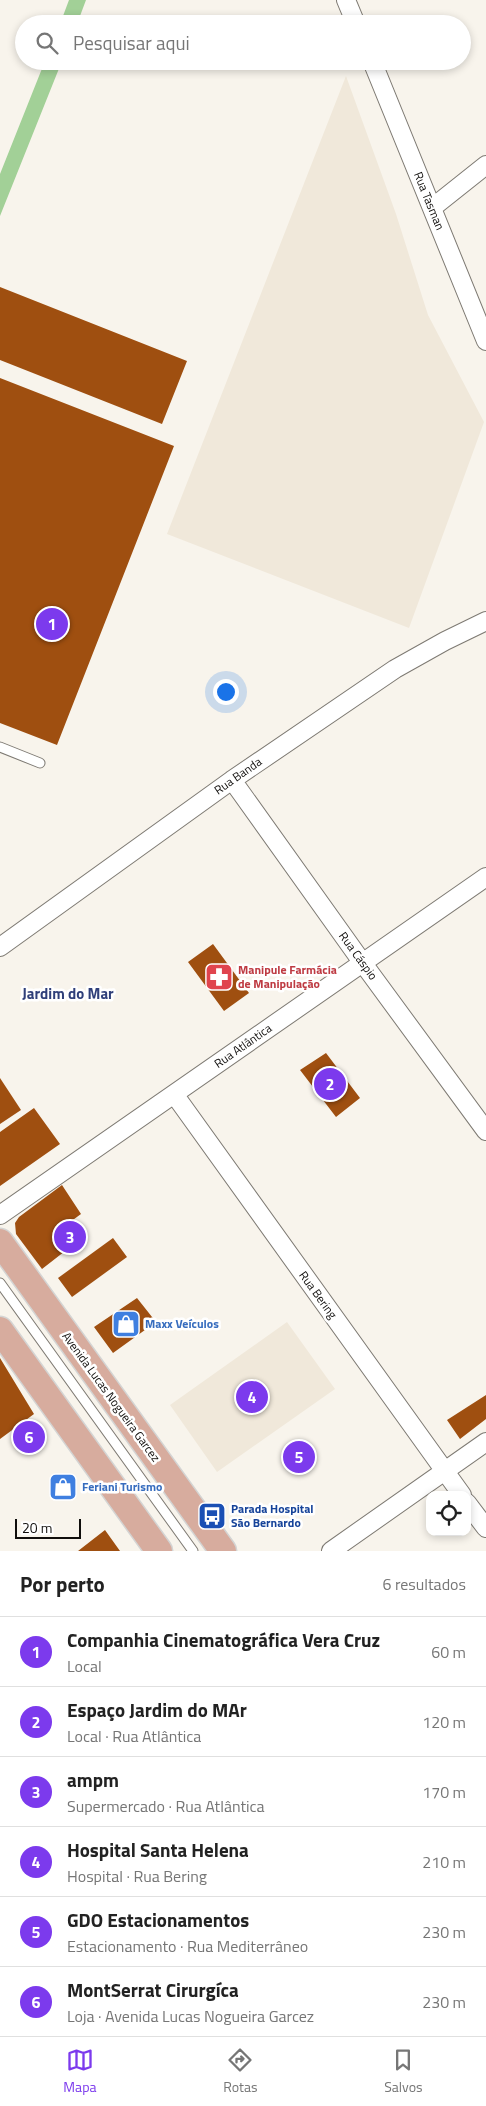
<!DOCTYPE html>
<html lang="pt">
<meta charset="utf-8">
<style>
:root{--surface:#fff;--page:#f2f2f2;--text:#222;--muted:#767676;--line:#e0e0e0;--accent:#7c3aed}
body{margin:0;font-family:"Titillium Web",sans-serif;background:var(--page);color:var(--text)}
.controls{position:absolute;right:15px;bottom:15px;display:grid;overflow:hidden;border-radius:10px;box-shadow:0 2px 8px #0003}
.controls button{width:45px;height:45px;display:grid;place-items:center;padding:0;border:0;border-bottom:1px solid var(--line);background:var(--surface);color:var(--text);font:25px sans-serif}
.scale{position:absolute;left:15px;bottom:12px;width:66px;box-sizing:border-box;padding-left:5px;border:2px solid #100e0c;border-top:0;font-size:14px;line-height:18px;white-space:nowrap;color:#100e0c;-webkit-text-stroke:4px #fff;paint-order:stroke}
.you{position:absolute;left:225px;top:691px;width:18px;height:18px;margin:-12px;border:4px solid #fff;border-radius:50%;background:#1a73e8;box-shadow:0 0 0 8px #1a73e833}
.badge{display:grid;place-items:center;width:32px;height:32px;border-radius:50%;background:var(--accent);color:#fff;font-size:16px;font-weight:700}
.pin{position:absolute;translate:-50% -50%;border:2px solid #fff;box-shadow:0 1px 5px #0006}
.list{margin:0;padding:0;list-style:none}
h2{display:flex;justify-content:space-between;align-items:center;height:65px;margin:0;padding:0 20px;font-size:21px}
h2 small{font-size:16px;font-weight:400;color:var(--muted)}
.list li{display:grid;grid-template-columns:32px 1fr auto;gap:15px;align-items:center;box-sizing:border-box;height:70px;padding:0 20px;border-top:1px solid var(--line)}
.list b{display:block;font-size:19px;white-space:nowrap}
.list p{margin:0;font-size:16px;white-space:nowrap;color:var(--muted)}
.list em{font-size:16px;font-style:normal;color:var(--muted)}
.icon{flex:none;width:28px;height:28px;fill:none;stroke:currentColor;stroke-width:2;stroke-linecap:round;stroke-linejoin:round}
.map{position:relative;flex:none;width:486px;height:1551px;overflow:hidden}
.search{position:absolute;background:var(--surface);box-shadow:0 2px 8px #0003;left:15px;right:15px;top:15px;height:55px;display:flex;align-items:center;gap:12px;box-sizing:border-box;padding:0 18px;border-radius:28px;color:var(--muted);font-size:19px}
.sheet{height:485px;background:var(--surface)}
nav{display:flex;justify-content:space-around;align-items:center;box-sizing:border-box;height:70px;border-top:1px solid var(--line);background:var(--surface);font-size:14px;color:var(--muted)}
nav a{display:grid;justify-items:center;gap:2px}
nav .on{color:var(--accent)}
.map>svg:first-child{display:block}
</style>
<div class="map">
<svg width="486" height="1551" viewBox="0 0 486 1551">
<rect width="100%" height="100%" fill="#f8f4ec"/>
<path fill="#f0e8da" d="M346 76 396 214 428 315 484 422 409 628 167 534Z
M287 1322 335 1389 217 1472 170 1405Z"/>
<path fill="#a2d097" d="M69 0H86L77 24H60Z
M45 61H62L0 216V174Z"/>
<path fill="#9f4f10" d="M0 287 187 361 162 424 0 360Z
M0 378 174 446 57 745 0 723Z
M213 944 249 993 224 1011 188 962Z
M326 1053 360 1098 336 1117 300 1070Z
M0 1078 21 1110 0 1124Z
M34 1108 60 1144 0 1186V1132Z
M62 1185 81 1214 66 1225 78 1241 42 1269 16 1234 15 1223 19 1217Z
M113 1238 127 1257 72 1297 58 1278Z
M137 1298 156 1322 113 1353 94 1327Z
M0 1358 34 1414 0 1439Z
M486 1395V1419L460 1439 447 1420Z
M105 1530 120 1551H78Z"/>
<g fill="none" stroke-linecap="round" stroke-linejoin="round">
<defs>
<path id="service" d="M0 747 40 763
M0 1283 193 1551"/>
<path id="minor" d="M346 0 356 24
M372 61 486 341
M432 208 486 165
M232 780 362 962 486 1131
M0 947 232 780 395 669 445 641 486 621
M174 1094 462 1495
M0 1215 486 877
M467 1503 486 1528
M331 1551 486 1442"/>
<path id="primary" d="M0 1242 223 1551
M0 1330 159 1551"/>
</defs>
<use href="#service" stroke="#7e7a73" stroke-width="11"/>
<use href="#minor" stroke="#7e7a73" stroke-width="20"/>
<use href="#primary" stroke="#d4d4d3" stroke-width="29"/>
<use href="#service" stroke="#fff" stroke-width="9"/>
<use href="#minor" stroke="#fff" stroke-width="18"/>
<use href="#primary" stroke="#d7ac9e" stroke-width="26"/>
</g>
<defs>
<symbol id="pharmacy-square" viewBox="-11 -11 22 22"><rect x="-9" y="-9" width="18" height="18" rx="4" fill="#e0444e" stroke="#fff"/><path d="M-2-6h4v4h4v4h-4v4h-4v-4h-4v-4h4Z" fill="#fff"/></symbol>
<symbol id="shop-square" viewBox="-11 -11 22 22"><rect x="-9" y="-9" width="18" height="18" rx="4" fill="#3f7fe0" stroke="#fff"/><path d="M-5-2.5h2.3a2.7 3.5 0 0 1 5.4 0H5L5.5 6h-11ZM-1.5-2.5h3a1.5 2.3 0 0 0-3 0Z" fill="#fff"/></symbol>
<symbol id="bus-square" viewBox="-11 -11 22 22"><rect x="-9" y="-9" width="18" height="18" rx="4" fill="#1a4fb4" stroke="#fff"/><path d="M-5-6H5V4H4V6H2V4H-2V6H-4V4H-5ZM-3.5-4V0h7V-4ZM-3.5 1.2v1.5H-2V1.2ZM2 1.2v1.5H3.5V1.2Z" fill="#fff"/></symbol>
</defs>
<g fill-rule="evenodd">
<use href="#pharmacy-square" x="203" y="961" width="32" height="32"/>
<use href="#shop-square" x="110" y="1308" width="32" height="32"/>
<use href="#shop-square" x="47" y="1471" width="32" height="32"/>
<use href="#bus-square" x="196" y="1500" width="32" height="32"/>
</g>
<g text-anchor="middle" stroke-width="5" stroke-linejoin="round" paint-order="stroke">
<g font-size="12" fill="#100e0c" stroke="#fff">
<text transform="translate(429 201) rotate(68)" y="4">Rua Tasman</text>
<text transform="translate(238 776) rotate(-35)" y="4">Rua Banda</text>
<text transform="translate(358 956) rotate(54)" y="4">Rua Cáspio</text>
<text transform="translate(243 1046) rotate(-35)" y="4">Rua Atlântica</text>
<text transform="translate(318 1295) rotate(54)" y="4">Rua Bering</text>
<text transform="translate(111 1397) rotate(54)" y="4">Avenida Lucas Nogueira Garcez</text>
</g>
<g font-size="12" font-weight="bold" fill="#be3a42" stroke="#fff" text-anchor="start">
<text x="238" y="974">Manipule Farmácia<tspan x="238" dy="14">de Manipulação</tspan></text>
</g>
<g font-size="12" font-weight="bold" fill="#366cbe" stroke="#fff" text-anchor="start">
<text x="145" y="1328">Maxx Veículos</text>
<text x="82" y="1491">Feriani Turismo</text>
</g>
<g font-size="12" font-weight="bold" fill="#164399" stroke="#fff" text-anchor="start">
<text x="231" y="1513">Parada Hospital<tspan x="231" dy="14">São Bernardo</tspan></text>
</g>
<g font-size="15" font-weight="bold" fill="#2f3f79" stroke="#fff">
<text x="68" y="999">Jardim do Mar</text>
</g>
</g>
</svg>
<div class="controls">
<button><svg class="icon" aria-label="locate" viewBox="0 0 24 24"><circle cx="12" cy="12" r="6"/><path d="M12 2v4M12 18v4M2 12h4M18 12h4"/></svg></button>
</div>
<div class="scale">20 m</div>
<div class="you"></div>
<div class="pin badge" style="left:52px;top:624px">1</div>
<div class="pin badge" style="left:330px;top:1084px">2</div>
<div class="pin badge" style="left:70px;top:1237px">3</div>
<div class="pin badge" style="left:252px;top:1397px">4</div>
<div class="pin badge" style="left:299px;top:1457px">5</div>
<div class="pin badge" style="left:29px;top:1437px">6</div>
<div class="search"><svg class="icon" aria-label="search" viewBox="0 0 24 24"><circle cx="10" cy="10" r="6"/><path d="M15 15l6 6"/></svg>Pesquisar aqui</div>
</div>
<section class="sheet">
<h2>Por perto<small>6 resultados</small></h2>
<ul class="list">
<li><span class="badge">1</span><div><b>Companhia Cinematográfica Vera Cruz</b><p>Local</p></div><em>60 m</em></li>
<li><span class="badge">2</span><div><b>Espaço Jardim do MAr</b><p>Local · Rua Atlântica</p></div><em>120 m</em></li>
<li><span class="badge">3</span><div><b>ampm</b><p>Supermercado · Rua Atlântica</p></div><em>170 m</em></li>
<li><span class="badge">4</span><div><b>Hospital Santa Helena</b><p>Hospital · Rua Bering</p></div><em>210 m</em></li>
<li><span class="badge">5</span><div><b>GDO Estacionamentos</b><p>Estacionamento · Rua Mediterrâneo</p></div><em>230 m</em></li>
<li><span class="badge">6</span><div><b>MontSerrat Cirurgíca</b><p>Loja · Avenida Lucas Nogueira Garcez</p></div><em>230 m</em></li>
</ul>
</section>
<nav>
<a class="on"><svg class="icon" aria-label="map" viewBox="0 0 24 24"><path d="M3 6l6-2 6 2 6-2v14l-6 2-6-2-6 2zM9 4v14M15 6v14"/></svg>Mapa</a>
<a><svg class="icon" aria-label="directions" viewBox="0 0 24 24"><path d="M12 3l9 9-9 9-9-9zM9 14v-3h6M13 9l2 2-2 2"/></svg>Rotas</a>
<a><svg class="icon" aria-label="saved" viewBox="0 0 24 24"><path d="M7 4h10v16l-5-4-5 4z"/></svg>Salvos</a>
</nav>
